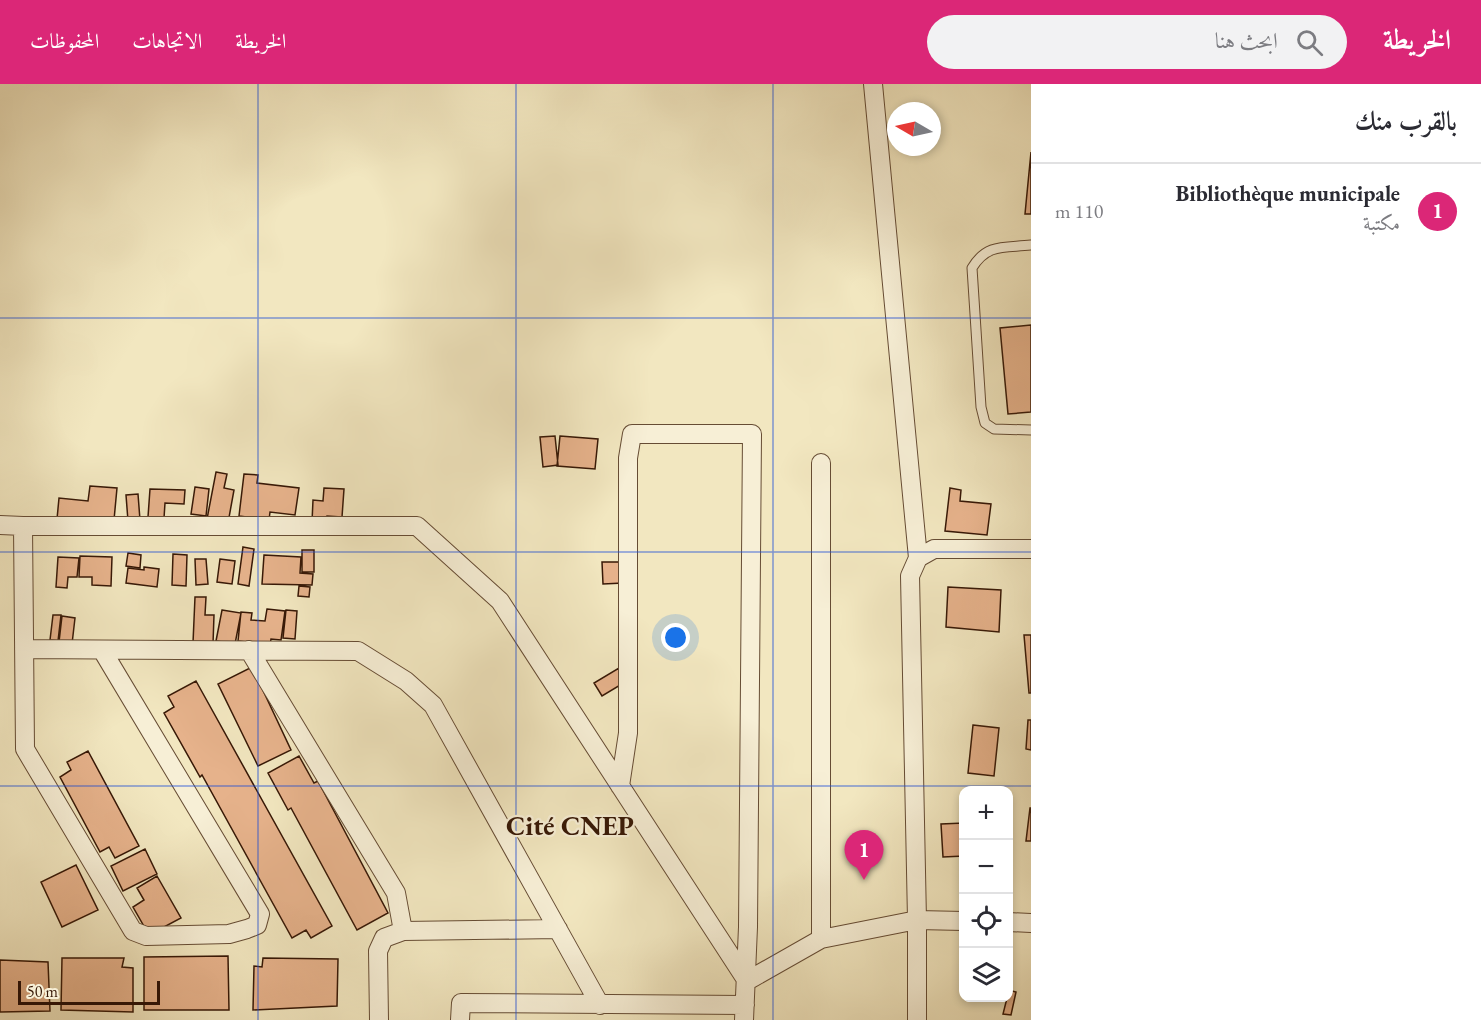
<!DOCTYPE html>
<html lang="ar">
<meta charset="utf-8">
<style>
:root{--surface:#fff;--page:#f2f2f3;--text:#2b2b33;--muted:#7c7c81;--line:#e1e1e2;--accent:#db2777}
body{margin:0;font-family:"EB Garamond",Amiri,serif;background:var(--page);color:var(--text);direction:rtl}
.controls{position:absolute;right:18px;bottom:18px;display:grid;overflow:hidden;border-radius:12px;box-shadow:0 3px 9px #0003}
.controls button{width:54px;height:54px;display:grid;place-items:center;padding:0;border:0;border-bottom:2px solid var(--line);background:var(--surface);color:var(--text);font:30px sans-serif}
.compass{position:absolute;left:887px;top:18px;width:54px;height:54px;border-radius:50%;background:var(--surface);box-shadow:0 3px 9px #0003;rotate:279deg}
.scale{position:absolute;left:18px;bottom:15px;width:142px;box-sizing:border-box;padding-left:6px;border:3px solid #371806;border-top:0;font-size:16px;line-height:21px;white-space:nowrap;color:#371806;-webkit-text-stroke:4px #f7efd6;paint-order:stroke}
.you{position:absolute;left:676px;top:554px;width:21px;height:21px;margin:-15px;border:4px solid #fff;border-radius:50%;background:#1a73e8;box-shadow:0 0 0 9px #1a73e833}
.badge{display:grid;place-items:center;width:39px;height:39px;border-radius:50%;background:var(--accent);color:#fff;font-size:20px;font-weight:700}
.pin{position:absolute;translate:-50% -50px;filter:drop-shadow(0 2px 3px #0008)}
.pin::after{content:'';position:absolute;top:32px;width:21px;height:18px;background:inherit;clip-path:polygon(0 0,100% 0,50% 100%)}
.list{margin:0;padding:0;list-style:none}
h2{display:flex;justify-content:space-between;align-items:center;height:78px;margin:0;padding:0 24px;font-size:26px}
h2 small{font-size:20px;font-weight:400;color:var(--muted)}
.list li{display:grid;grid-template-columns:39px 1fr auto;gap:18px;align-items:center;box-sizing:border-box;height:96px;padding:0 24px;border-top:2px solid var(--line)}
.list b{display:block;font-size:22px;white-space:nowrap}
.list p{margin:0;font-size:20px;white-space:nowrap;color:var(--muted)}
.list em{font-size:20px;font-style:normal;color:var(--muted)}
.icon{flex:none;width:33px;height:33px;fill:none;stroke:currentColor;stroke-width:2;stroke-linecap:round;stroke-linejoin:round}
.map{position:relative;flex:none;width:1031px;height:936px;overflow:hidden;direction:ltr}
header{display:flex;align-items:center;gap:36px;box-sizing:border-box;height:84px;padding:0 30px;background:var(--accent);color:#fff}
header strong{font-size:28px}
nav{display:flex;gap:33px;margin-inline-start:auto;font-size:21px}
.search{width:420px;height:54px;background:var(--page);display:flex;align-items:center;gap:15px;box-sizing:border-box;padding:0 21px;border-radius:33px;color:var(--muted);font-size:22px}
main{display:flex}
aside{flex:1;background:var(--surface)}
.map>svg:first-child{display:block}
</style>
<header>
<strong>الخريطة</strong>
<div class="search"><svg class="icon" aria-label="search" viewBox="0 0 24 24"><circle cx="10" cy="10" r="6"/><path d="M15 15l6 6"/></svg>ابحث هنا</div>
<nav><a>الخريطة</a><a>الاتجاهات</a><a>المحفوظات</a></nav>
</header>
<main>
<aside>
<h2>بالقرب منك<small></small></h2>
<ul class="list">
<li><span class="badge">1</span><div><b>Bibliothèque municipale</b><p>مكتبة</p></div><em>110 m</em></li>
</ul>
</aside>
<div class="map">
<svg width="1031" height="936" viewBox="0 0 1031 936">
<rect width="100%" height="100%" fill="#f2e7c0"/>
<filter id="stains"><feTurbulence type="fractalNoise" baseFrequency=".00333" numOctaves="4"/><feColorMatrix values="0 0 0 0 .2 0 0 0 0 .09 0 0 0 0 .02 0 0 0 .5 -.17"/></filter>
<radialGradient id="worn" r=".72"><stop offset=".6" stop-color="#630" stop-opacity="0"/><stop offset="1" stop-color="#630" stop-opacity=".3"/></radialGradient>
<path fill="#e6b28b" stroke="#371806" stroke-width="1.5" d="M1031 68V130H1025Z
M1031 241V328L1008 330 1000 244Z
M555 352 558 381 543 383 540 353Z
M560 352 598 355 595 385 557 382Z
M216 388 227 390 224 404 234 406 228 439 207 435Z
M244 390 258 391 257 399 299 404 295 431 270 428 269 436 239 432Z
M90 402 117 404 114 436 57 435 59 414 88 417Z
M195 403 209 405 206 432 191 430Z
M324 404 344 405 342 433 327 432 326 439 312 438 313 416 323 417Z
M950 404 961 406 960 417 991 420 987 451 945 447Z
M150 405 185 406 184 420 165 419 164 434 148 433Z
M138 410 140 436 128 437 126 411Z
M243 463 254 465 249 502 238 500Z
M302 466H314V488H302Z
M128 469 141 471 140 484 126 482Z
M173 470 187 471 186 502 172 501Z
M264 471 301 473 300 489 313 490 312 501 262 500Z
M80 472 112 473 111 502 92 501V493H79Z
M58 473 79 474 77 493H68L67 504 56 503Z
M195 475H206L208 500 196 501Z
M220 475 235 477 232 500 217 498Z
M602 478H622L623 499 603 500Z
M144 483 159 485 157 503 126 499 128 484 144 486Z
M299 502 310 503 309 513 298 512Z
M948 503 1001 506 999 548 946 543Z
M195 513H206L205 531H214L213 560 193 559Z
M267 525 285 527 281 556 271 555 270 561 238 557 241 528 252 529 251 536 265 537Z
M222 526 241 529 235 560 216 557Z
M286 526 297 527 295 555 283 554Z
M53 531H61L58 557 50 556Z
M62 532 75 534 72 560 59 558Z
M1024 551H1031V609H1029Z
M252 583 291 666 258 682 218 600Z
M619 584 627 597 602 612 594 599Z
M196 597 332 842 311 854 306 846 292 854 202 691 200 693 164 629 174 623 168 612Z
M1028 636H1031V666L1026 665Z
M973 641 999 644 994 692 968 689Z
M88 667 139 762 115 774 109 763 100 768 60 693 71 686 67 678Z
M299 672 314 699 318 697 388 829 357 846 291 724 288 726 268 689Z
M1030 724H1031V757H1026Z
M964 739V772L943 773 941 740Z
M145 765 157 790 123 807 111 782Z
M76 781 98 826 62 843 41 798Z
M157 792 181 834 149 851 133 823 144 816 137 804Z
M228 872 229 926H144V873Z
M62 874H124L122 883 133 884V928L61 926Z
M263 874 338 875 337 922 253 926 254 882 262 883Z
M0 876 48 878 50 927 0 928Z
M1008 906 1016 908 1011 931 1003 930 1007 914H1008Z"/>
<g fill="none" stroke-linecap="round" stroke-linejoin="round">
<defs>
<path id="lane" d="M1031 161C1005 164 987 159 972 184L981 323 985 339 994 345 1031 346"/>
<path id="street" d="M873 0 918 474
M821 379V855
M0 441 23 442H417L500 517 747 897 821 855 917 836 964 837
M23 442 25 665 133 847 146 852 229 850 247 845 257 841 260 830 102 566
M24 565 358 567 406 597 433 621 600 921
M249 566 396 809 403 847
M620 702 628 649V374L632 350H752L748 843 744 936
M1008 838 1031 839
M379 936 378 867 384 854 403 847 558 845
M460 936 461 919 745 921
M917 936V836L910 492 918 474 934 465H1031"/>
</defs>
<use href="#lane" stroke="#664c34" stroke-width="11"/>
<use href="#street" stroke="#664c34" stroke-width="20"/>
<use href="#lane" stroke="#f7efd6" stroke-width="9"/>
<use href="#street" stroke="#f7efd6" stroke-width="18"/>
</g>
<path fill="none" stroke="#1d4ed8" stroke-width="1.5" stroke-opacity="0.55" d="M258 0V936M516 0V936M773 0V936M0 234H1031M0 468H1031M0 702H1031"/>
<g text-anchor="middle" stroke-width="4.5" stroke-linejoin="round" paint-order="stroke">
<g font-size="27" font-weight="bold" fill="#371806" stroke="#f7efd6">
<text x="570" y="751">Cité CNEP</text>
</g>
</g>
<rect width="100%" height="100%" filter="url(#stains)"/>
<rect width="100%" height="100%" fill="url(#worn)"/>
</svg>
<div class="controls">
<button>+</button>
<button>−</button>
<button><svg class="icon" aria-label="locate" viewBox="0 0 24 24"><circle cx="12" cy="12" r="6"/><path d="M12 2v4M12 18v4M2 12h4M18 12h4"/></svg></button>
<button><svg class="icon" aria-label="layers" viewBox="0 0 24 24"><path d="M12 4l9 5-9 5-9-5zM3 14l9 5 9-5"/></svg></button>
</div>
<svg class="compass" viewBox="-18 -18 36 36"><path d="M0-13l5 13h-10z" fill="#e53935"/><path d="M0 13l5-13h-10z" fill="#7c7c81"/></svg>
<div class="scale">50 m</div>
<div class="you"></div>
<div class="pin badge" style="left:864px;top:796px">1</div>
</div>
</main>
